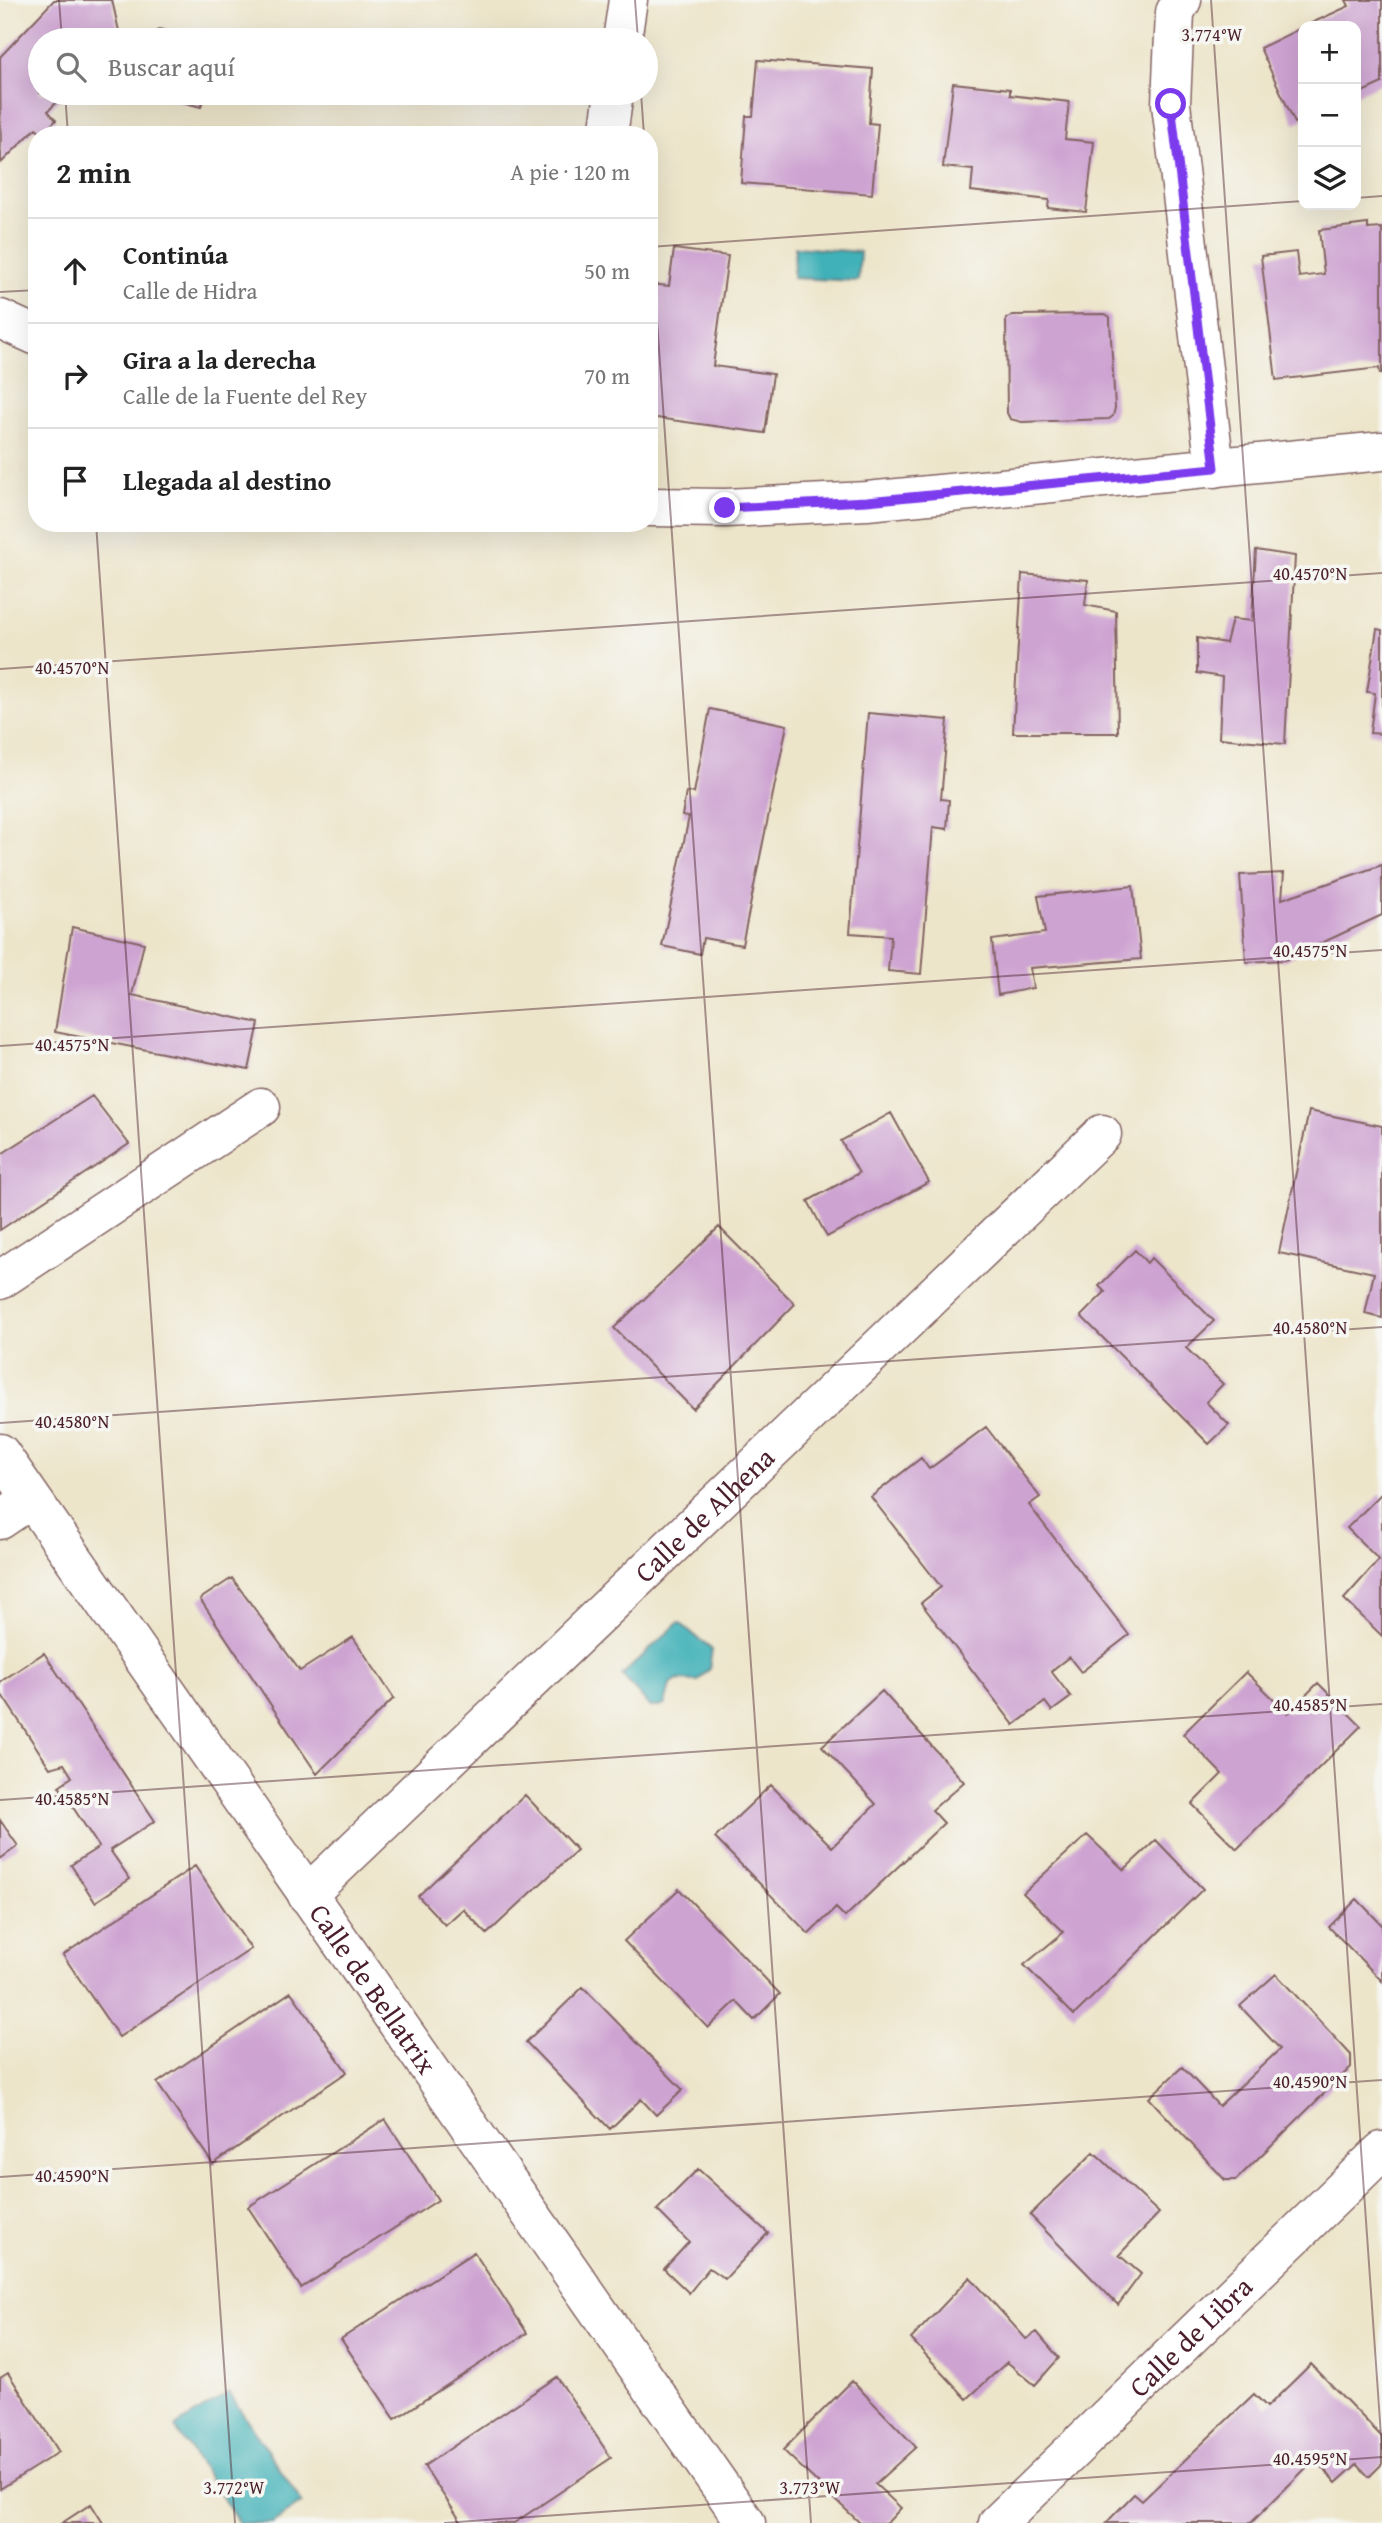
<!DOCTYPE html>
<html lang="es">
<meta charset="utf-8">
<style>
:root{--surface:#fff;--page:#f2f2f2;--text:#222;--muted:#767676;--line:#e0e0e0}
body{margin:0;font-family:"Gentium Book Plus",serif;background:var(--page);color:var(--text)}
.controls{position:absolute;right:21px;top:21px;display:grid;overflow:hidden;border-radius:14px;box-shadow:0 7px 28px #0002}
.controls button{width:63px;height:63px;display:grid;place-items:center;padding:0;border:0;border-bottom:2px solid var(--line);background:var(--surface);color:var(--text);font:35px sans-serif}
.stop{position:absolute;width:21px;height:21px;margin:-16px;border:5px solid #7c3aed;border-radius:50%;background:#fff}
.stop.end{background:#7c3aed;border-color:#fff;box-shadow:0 2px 7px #0008}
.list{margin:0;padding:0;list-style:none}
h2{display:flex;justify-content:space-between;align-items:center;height:91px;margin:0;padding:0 28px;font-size:30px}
h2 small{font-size:23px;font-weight:400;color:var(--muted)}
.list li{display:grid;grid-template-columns:46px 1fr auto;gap:21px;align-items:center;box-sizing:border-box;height:105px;padding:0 28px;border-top:2px solid var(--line)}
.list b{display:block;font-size:26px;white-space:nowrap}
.list p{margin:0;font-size:23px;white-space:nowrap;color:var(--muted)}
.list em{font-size:23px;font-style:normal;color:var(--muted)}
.icon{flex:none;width:38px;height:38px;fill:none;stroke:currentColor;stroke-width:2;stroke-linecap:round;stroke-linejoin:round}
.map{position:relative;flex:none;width:1382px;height:2523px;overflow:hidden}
.search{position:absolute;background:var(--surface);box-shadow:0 7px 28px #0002;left:28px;top:28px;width:630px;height:77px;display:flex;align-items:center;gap:18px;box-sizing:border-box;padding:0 24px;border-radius:38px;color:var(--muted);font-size:26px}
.panel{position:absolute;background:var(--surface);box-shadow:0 7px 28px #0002;left:28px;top:126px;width:630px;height:406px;border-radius:28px}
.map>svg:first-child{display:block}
</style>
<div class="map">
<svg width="1382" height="2523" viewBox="0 0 1382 2523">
<rect width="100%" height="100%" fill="#f6f6f2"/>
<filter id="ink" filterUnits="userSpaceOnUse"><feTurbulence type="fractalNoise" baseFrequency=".0143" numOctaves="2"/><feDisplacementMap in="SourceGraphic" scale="14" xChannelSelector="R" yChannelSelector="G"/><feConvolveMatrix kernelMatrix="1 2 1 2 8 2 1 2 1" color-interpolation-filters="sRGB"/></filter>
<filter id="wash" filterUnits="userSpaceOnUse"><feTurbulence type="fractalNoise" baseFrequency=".00686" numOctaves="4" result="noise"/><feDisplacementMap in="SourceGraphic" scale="28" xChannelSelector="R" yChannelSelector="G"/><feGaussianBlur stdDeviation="1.57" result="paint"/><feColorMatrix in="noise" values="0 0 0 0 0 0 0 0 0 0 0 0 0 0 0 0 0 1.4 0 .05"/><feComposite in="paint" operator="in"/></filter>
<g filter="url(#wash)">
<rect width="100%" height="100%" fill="#ede5ca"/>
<path fill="#41b1b8" stroke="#466872" stroke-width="2" d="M795 247 860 252 858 281 793 278Z
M679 1622 712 1650 709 1669 698 1681 678 1680 670 1685 665 1704 660 1707H650L622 1675Z
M229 2393 302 2503 272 2523H239L175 2427Z"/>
<g id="blocks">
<path fill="#cda3d1" d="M54 0H112L121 40H40V93H66L48 111 56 120 43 134 36 128 1 163 0 57Z
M1346 0H1382V83L1356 95V26H1305L1349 6Z
M1303 27V120L1295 123 1260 48Z
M159 29 199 39V40H148Z
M758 60 873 69 869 123 878 124 872 194 741 183 746 116H753Z
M953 83 1010 89V95L1069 102 1065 139 1094 142 1086 212 1048 208 1049 200 971 191 973 170 943 167Z
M148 93H205L201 107Z
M1368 224V229L1382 228V374H1380L1379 368 1276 380 1261 256 1296 252 1299 277 1324 274 1319 230Z
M674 249 728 256 713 366 773 374 765 433 649 417V284L669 286Z
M1105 314 1110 317V321L1115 408 1113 416 1109 419 1022 422 1010 419 1007 413 1006 319 1013 315Z
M1256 550 1295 556 1285 744 1219 738 1222 677 1197 673V638L1226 643 1232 619 1252 621Z
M1022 574 1088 580 1085 605 1116 611 1118 733H1013Z
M1377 629 1382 630V734L1370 733 1375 693 1367 692Z
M710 709 787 725 742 945 703 938 700 954 662 946 689 817 682 816 686 792 694 793Z
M868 713 948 720 941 799 949 800 947 829 933 827 921 974 888 971 891 936 850 933Z
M1382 865V915L1285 960 1246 962 1240 875 1284 873 1282 899Z
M1133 886 1141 959 1030 968 1033 988 998 995 992 940 1045 933 1038 896Z
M72 927 144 943 132 995 259 1023 249 1070 55 1032Z
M92 1096 129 1144 0 1230V1155Z
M1309 1111 1382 1126V1318L1365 1314 1374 1273 1279 1253Z
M891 1113 929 1182 827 1237 808 1201 859 1173 841 1141Z
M719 1227 795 1304 693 1409 614 1328Z
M1135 1250 1147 1263 1151 1258 1214 1321 1186 1348 1223 1384 1206 1402 1229 1425 1209 1444 1081 1316 1105 1292 1099 1286Z
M986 1427 1040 1497 1029 1505 1129 1635 1081 1672 1069 1657 1051 1671 1071 1697 1052 1711 1045 1702 1014 1725 921 1603 941 1587 871 1497 921 1458 929 1469Z
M1382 1493V1636L1344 1599 1379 1560 1347 1528Z
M232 1578 300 1671 353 1637 394 1698 317 1774 200 1599Z
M44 1653 155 1821 110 1850 130 1879 95 1902 71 1865 99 1847 59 1786 72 1777 64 1764 50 1768 0 1692V1682Z
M1246 1672 1288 1713 1318 1683 1361 1726 1237 1849 1192 1804 1222 1774 1183 1734Z
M882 1691 964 1782 932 1810 944 1823 845 1917 836 1908 809 1934 715 1838 771 1785 832 1847 876 1804 822 1746Z
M525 1795 577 1850 487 1934 463 1909 445 1925 418 1896Z
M0 1820 18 1846 0 1859Z
M1087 1835 1124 1870 1156 1840 1203 1889 1074 2015 1024 1965 1064 1932 1023 1893Z
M195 1866 251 1949 119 2037 63 1955Z
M679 1889 780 1994 754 2020 736 2001 708 2028 624 1941Z
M1357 1899 1382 1925V1981L1329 1927Z
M1276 1974 1351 2055V2067L1236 2180H1225L1149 2098 1182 2067 1219 2106 1280 2049 1240 2006Z
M583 1987 683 2090 656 2115 641 2099 610 2129 526 2042Z
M291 1992 347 2072 213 2164 157 2083Z
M385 2119 438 2200 301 2288 248 2207Z
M1094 2152 1159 2213 1119 2255 1141 2274 1118 2305 1030 2215Z
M698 2169 768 2233 725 2279 709 2268 689 2293 664 2269 689 2242 657 2210Z
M474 2252 527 2333 395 2419 341 2339Z
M970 2277 1026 2339 1037 2332 1059 2358 1035 2385 1007 2362 967 2399 911 2339Z
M1311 2364 1382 2437V2464L1369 2477 1357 2464 1336 2483 1315 2459 1251 2523H1106L1134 2494 1142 2501 1254 2394 1267 2407Z
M8 2373 59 2452 0 2489V2378Z
M557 2377 611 2458 514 2523H462L424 2466Z
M852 2381 916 2447 875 2484 901 2508 887 2523H860L783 2450Z
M91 2504 103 2523H62Z"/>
</g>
</g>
<g filter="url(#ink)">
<use href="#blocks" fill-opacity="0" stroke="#836463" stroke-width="2"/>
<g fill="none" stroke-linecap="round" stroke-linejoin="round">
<defs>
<g id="minor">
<path d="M1182 0 1175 12 1171 104 1215 468"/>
<path d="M622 40 628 0"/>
<path d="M608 135 614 93"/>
<path d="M0 319 37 336"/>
<path d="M649 507 725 508 867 501 1382 451"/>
<path d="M0 1280 261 1107"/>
<path id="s1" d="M0 1453 746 2523"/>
<path d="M0 1520 31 1499"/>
<path id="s2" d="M307 1895 1102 1134"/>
<path id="s3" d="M998 2523 1382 2151"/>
</g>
</defs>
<use href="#minor" stroke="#836463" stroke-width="41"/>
<use href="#minor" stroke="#fff" stroke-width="38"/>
</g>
</g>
<g fill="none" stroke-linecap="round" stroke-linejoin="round" filter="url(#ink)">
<path stroke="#7c3aed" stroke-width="9" d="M725 508 867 501 1215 468 1171 104"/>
</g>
<path fill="none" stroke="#4a1f2b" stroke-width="2" stroke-opacity="0.45" d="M59 0 62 40M635 0 638 40M1211 0 1382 2450M65 93 68 135M641 93 644 135M1356 198 1382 196M649 206 811 2523M649 247 1303 201M0 292 37 290M96 523 235 2523M0 669 1382 573M0 1046 1382 950M0 1423 1382 1327M0 1800 1382 1704M0 2177 1382 2080M444 2523 1382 2457"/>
<g text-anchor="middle" stroke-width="7" stroke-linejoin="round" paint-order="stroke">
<g font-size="28" fill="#4a1f2b" stroke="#f6f6f2">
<text dy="10" stroke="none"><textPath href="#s2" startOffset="550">Calle de Alhena</textPath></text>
<text dy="10" stroke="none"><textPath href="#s1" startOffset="653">Calle de Bellatrix</textPath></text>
<text dy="10" stroke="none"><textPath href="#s3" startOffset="268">Calle de Libra</textPath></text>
</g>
</g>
<g font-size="18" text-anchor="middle" fill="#4a1f2b" stroke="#f6f6f2" stroke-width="7" stroke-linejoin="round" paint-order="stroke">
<text x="1212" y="41">3.774°W</text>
<text x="1310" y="580">40.4570°N</text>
<text x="72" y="674">40.4570°N</text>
<text x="1310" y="957">40.4575°N</text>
<text x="72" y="1051">40.4575°N</text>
<text x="1310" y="1334">40.4580°N</text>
<text x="72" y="1428">40.4580°N</text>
<text x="1310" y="1711">40.4585°N</text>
<text x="72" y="1805">40.4585°N</text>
<text x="1310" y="2088">40.4590°N</text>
<text x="72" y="2182">40.4590°N</text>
<text x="1310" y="2465">40.4595°N</text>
<text x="234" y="2494">3.772°W</text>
<text x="810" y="2494">3.773°W</text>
</g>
</svg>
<div class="controls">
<button>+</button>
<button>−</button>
<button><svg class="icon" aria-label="layers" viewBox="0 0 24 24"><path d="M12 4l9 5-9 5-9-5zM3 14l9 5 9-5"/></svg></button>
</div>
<div class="stop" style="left:1171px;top:104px"></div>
<div class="stop end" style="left:725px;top:508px"></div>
<div class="search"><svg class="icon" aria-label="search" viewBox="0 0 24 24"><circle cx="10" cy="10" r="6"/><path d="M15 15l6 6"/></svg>Buscar aquí</div>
<section class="panel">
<h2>2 min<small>A pie · 120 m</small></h2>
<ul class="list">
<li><svg class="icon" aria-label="ahead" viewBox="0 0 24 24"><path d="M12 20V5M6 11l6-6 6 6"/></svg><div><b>Continúa</b><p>Calle de Hidra</p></div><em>50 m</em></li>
<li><svg class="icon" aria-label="right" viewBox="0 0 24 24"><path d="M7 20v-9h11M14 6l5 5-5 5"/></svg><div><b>Gira a la derecha</b><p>Calle de la Fuente del Rey</p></div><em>70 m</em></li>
<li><svg class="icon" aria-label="arrive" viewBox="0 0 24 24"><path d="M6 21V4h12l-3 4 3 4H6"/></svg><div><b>Llegada al destino</b></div></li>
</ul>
</section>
</div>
